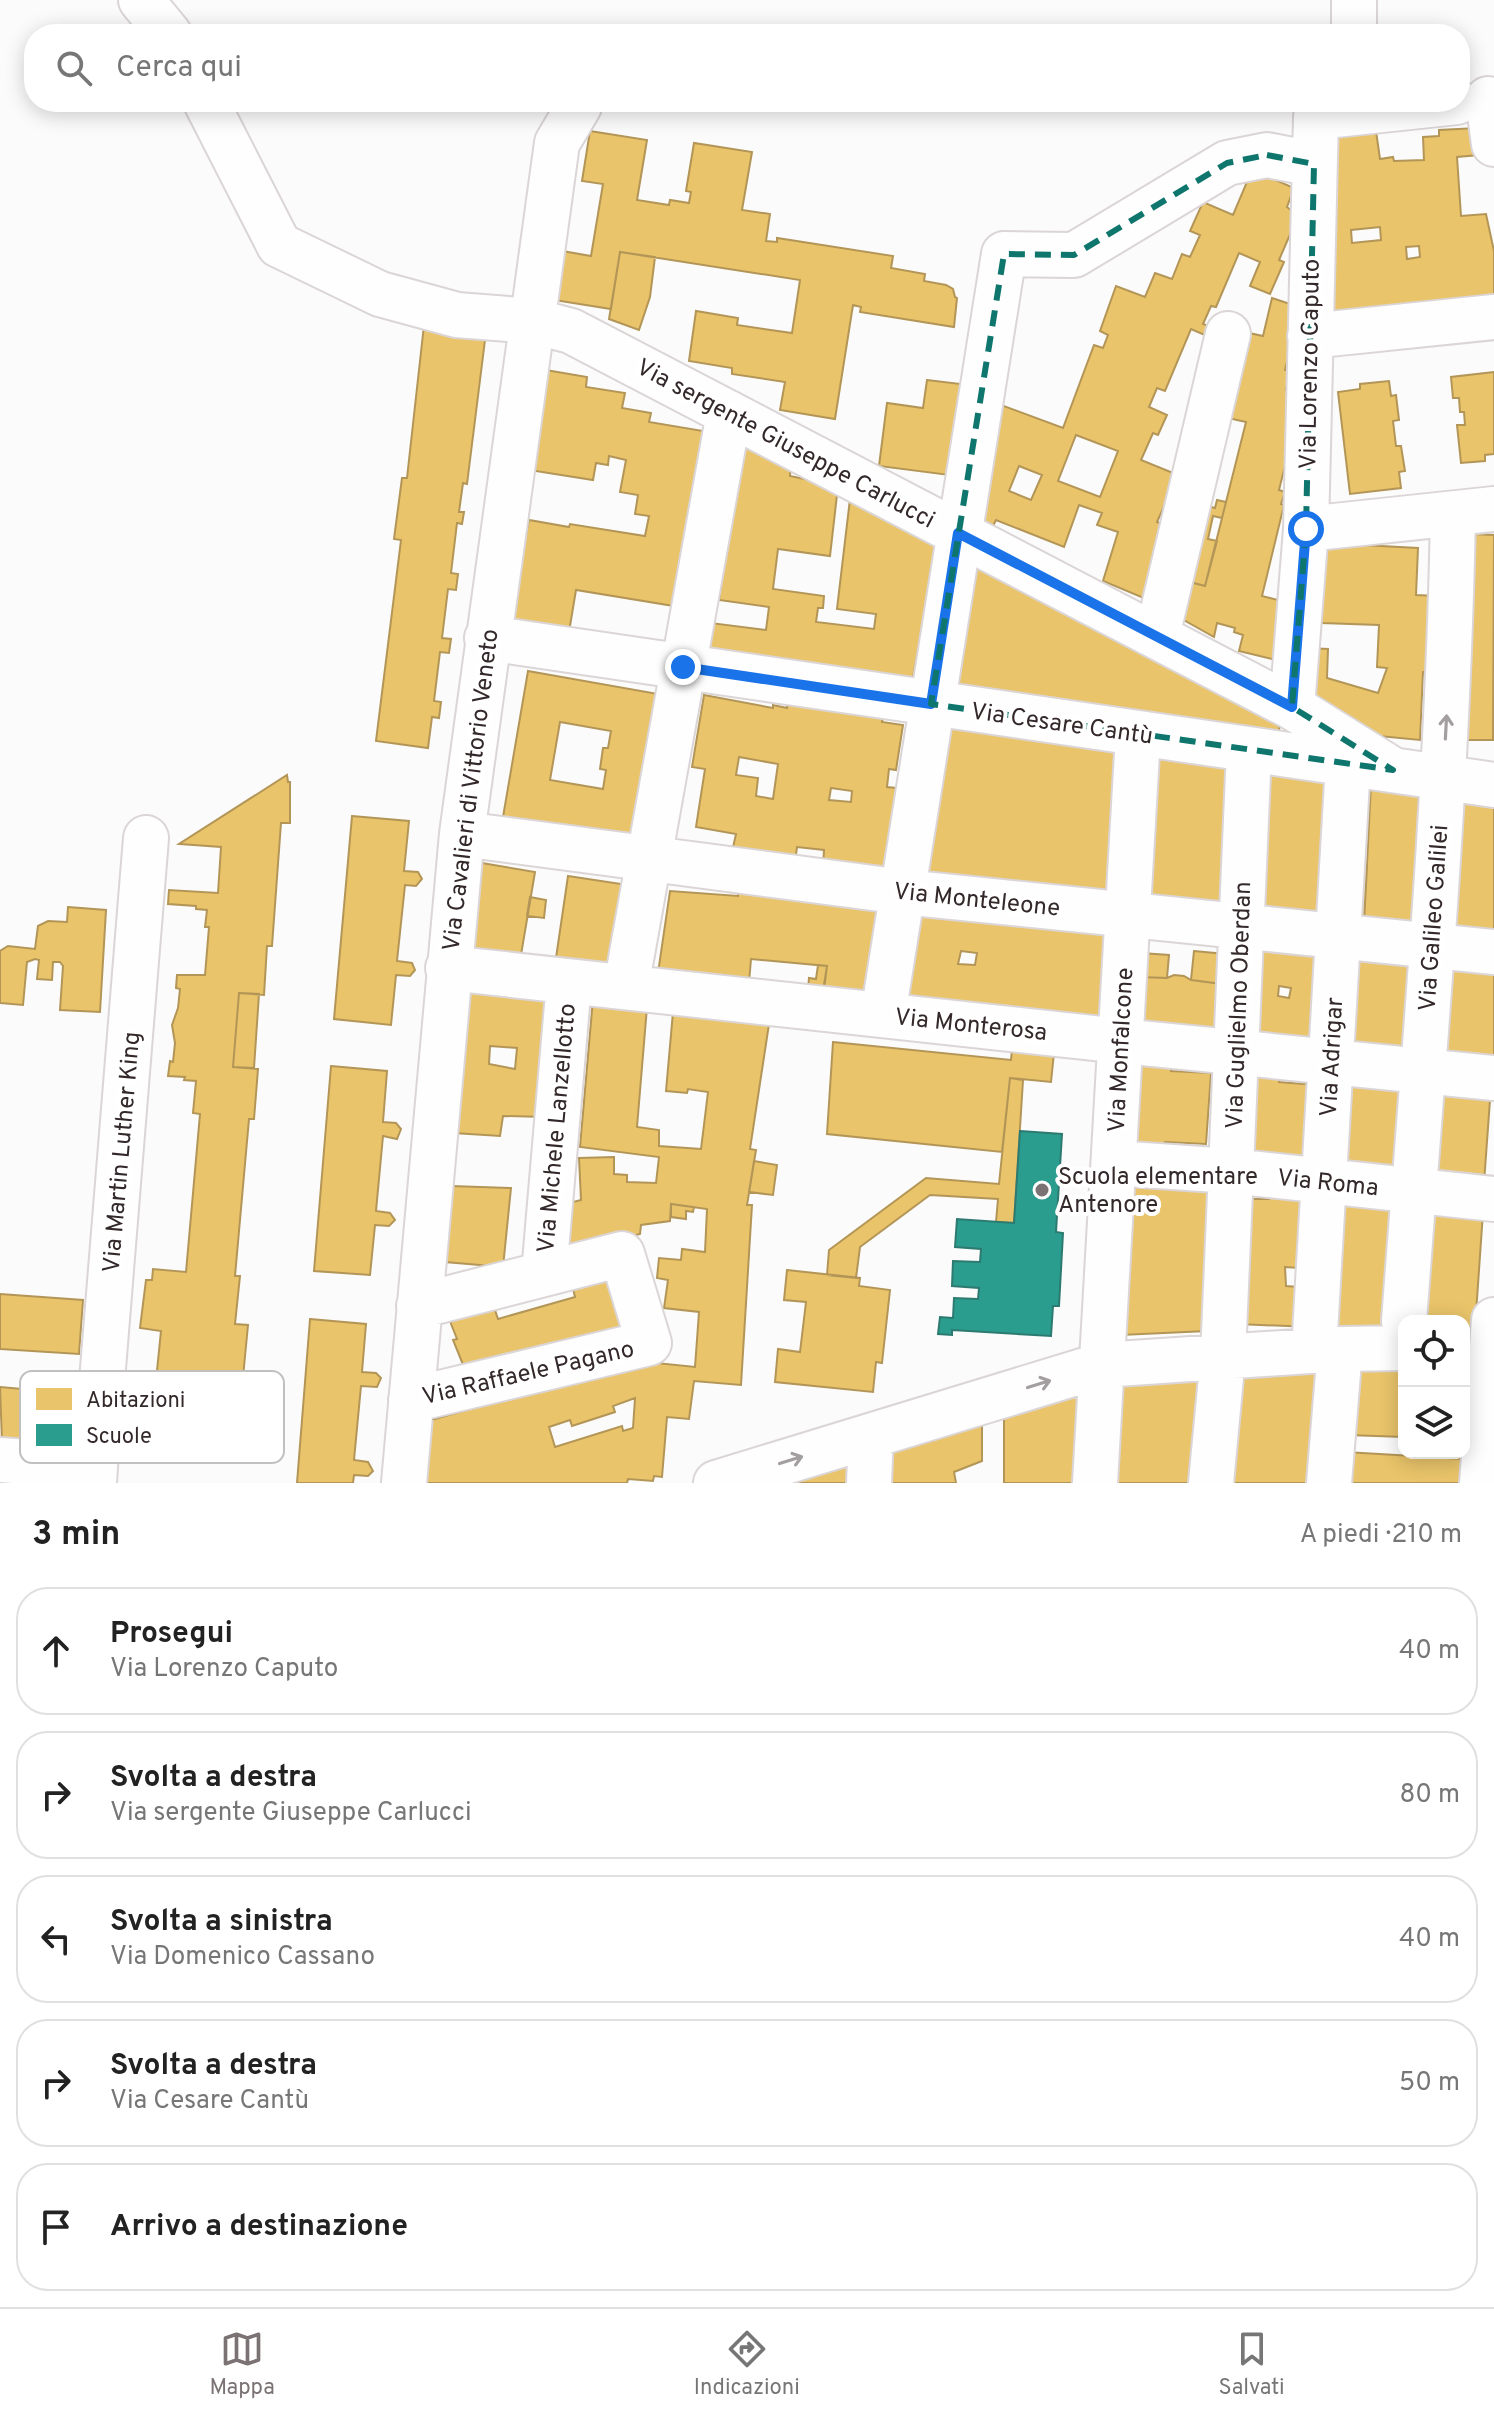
<!DOCTYPE html>
<html lang="it">
<meta charset="utf-8">
<style>
:root{--surface:#fff;--page:#f2f2f2;--text:#222;--muted:#767676;--line:#e0e0e0;--accent:#7a7273}
body{margin:0;font-family:Overpass,sans-serif;background:var(--page);color:var(--text)}
.controls{position:absolute;right:24px;bottom:24px;display:grid;overflow:hidden;border-radius:16px;box-shadow:0 4px 20px #0003}
.controls button{width:72px;height:72px;display:grid;place-items:center;padding:0;border:0;border-bottom:2px solid var(--line);background:var(--surface);color:var(--text);font:40px sans-serif}
.stop{position:absolute;width:24px;height:24px;margin:-18px;border:6px solid #1a73e8;border-radius:50%;background:#fff}
.stop.end{background:#1a73e8;border-color:#fff;box-shadow:0 2px 8px #0008}
.list{margin:0;padding:0;list-style:none}
h2{display:flex;justify-content:space-between;align-items:center;height:104px;margin:0;padding:0 32px;font-size:34px}
h2 small{font-size:26px;font-weight:400;color:var(--muted)}
.list li{display:grid;grid-template-columns:52px 1fr auto;gap:24px;align-items:center;box-sizing:border-box;height:128px;margin:0 16px 16px;padding:0 16px;border:2px solid var(--line);border-radius:32px}
.list b{display:block;font-size:30px;white-space:nowrap}
.list p{margin:0;font-size:26px;white-space:nowrap;color:var(--muted)}
.list em{font-size:26px;font-style:normal;color:var(--muted)}
.icon{flex:none;width:44px;height:44px;fill:none;stroke:currentColor;stroke-width:2;stroke-linecap:round;stroke-linejoin:round}
.map{position:relative;flex:none;width:1494px;height:1483px;overflow:hidden}
.search{position:absolute;background:var(--surface);box-shadow:0 4px 20px #0003;left:24px;right:24px;top:24px;height:88px;display:flex;align-items:center;gap:20px;box-sizing:border-box;padding:0 28px;border-radius:32px;color:var(--muted);font-size:30px}
.sheet{height:824px;background:var(--surface)}
nav{display:flex;justify-content:space-around;align-items:center;box-sizing:border-box;height:112px;border-top:2px solid var(--line);background:var(--surface);font-size:22px;color:var(--muted)}
nav a{display:grid;justify-items:center;gap:4px}
nav .on{color:var(--accent)}
.map>svg:first-child{display:block}
</style>
<div class="map">
<svg width="1494" height="1483" viewBox="0 0 1494 1483">
<rect width="100%" height="100%" fill="#fbfbfb"/>
<path fill="#e9c46a" stroke="#b39657" stroke-width="2" fill-rule="evenodd" d="M1477 128 1479 155 1457 157 1461 216 1486 214 1494 251V297L1325 317 1329 232H1336L1332 170 1334 148H1338L1337 132 1376 131 1380 159 1393 157 1394 161 1424 160 1423 137 1439 136V130ZM1380 227 1381 240 1352 243 1351 230ZM1419 246 1420 257 1407 259 1406 247Z
M590 131 647 140 637 200 669 205 670 200 689 203 691 192 686 191 694 143 752 152 742 210 770 214 766 241 777 242V238L893 256 891 268 925 274 924 281 946 285 953 289 955 297 957 298 954 327 860 312 861 307 853 305 835 419 780 410 785 382 732 374V368L689 361 696 311 738 318 737 325 792 333 800 280 620 252 611 309 554 300 562 251 591 256 603 184 582 181Z
M1252 170 1294 188 1287 207 1298 216 1279 260 1284 262 1270 294 1250 286 1260 262 1239 253 1216 307 1211 306 1203 324 1211 327 1207 336 1191 329 1165 391 1157 388 1149 407 1167 415 1158 435 1153 433 1141 460 1178 475 1157 522 1173 529 1146 599 1103 581 1118 532 1097 525 1102 513 1079 505 1064 547 996 520 993 526 973 517 993 402 1063 428 1094 345 1103 348 1108 335 1100 331 1116 286 1145 297 1155 273 1172 279 1182 254 1190 257 1200 235 1190 231 1203 202 1233 215ZM1076 435 1118 451 1100 497 1058 481ZM1019 466 1042 475 1031 500 1009 491Z
M620 252 655 257 650 297 639 330 609 319Z
M1272 298 1293 305 1289 324 1292 325V340L1285 370 1290 371 1286 390H1290L1293 433 1279 490 1285 492 1281 504 1284 505 1262 596 1282 601 1276 660 1239 651 1243 635 1234 632 1235 628 1217 623 1214 637 1182 619 1190 582 1205 586 1246 422 1228 418 1249 333 1263 336Z
M424 325 486 332 467 484 463 483 459 512H464L462 524 457 523 451 573 458 574 456 590 448 589 442 638 451 639 449 653 440 652 434 701 441 702 439 718 432 717 428 748 376 741 401 540 394 539 402 478H407Z
M540 369 587 377 586 387 625 393 622 408 651 413 649 422 709 432 680 607 576 590 569 632 509 622 523 534 526 535 529 520 569 527 570 524 645 536 649 516 635 514 638 495 620 492 626 460 609 456 608 465 596 463 593 480 523 469Z
M1494 372V454L1485 455V461L1461 463 1457 425H1465L1464 412H1460L1459 398H1453L1451 377Z
M927 380 961 384 949 475 879 466 887 403 923 408Z
M1389 381 1391 396 1396 395 1399 420 1393 421 1396 446H1401L1405 471 1399 472 1401 488 1350 494 1338 392 1360 389V384Z
M741 437 791 461 790 476 838 486 830 556 778 549 773 589 824 596 823 608H818L816 622 874 629 876 614 837 609 850 499 938 538 911 689 706 661 711 623 766 630 769 607 719 600Z
M1217 500 1226 502 1222 518 1213 516 1208 539 1217 541 1205 586 1190 582 1207 506 1215 508Z
M1470 534 1494 535 1493 740H1465Z
M1323 543 1418 548 1416 595 1436 596 1432 673 1423 672 1420 740 1358 734 1307 693 1308 648 1328 649 1327 678 1378 693 1387 668 1377 667 1379 625 1322 623V611H1320Z
M971 559 1281 714 1278 739 948 697Z
M528 671 658 694 634 839 503 817ZM560 722 611 731 608 748H603L600 769 606 770 603 789 550 780Z
M704 695 773 708V705L787 708 788 702 883 717 882 722 903 725 896 770 889 769 887 787 896 788 885 876 823 867 824 850 797 847 795 862 732 852 736 834 696 827 705 769 692 767ZM739 757 778 764 773 799 756 796 758 778 736 775ZM831 788 852 791 851 802 829 800Z
M945 723 1121 749 1110 897 918 878 926 824 936 825Z
M1151 753 1234 764 1226 910 1145 903Z
M1263 773 1336 782 1324 920 1255 912Z
M287 775 288 782H290V823H281L272 946H267L264 995 239 993 233 1067 258 1069 254 1119H249L235 1276H240L235 1324 248 1325 239 1419 153 1410 161 1331 140 1328 146 1280H152L153 1269 186 1272 200 1114 193 1113 196 1081 184 1080 185 1077 168 1076 170 1061 173 1062 175 1043 172 1025 178 1008 180 989 176 988 177 975H205L209 927H205L207 910 196 909V906L168 904 169 890 218 893 221 847 179 844Z
M1371 784 1419 791 1416 928 1364 923Z
M1454 802 1494 805V936L1445 931Z
M352 816 409 821 404 871 418 872 422 879 416 886 405 885 397 961 412 963 415 970 410 976 396 975 391 1025 334 1019Z
M476 862 535 872 521 955 468 948Z
M1350 865 1367 866 1364 923 1347 922Z
M568 876 628 885 614 966 556 958Z
M738 888 881 901 868 995 823 991 827 966 751 959 749 983 658 973 670 891 738 896Z
M530 897 546 900 544 918 527 916Z
M915 904 1109 926 1103 1020 901 997ZM961 951 977 953 975 965 958 964Z
M68 907 106 910 100 1012 60 1010 63 966 60 962H53L52 980 37 979 39 960 35 959 27 962 23 1005 0 1003V951L8 946 35 949 38 926 48 921 67 922Z
M1252 937 1323 945 1316 1041 1250 1036ZM1279 986 1291 988 1289 998 1278 996Z
M1194 951 1225 954 1222 984 1191 980Z
M1352 952 1419 953 1410 1051 1345 1045Z
M1141 953 1169 955 1167 978 1140 977Z
M1440 957 1494 964V1059L1435 1053Z
M818 965 827 966 824 990 808 989 809 978 816 979Z
M1174 975 1184 976 1191 980 1222 984 1219 1032 1137 1025 1140 977 1167 978Z
M464 984 556 994 544 1117 503 1116 500 1136 454 1133ZM490 1046 517 1048 515 1069 489 1064Z
M239 993 259 994 254 1068 233 1067Z
M593 999 647 1007 637 1127 659 1130V1146L701 1149 708 1092 688 1089 687 1093 666 1091 673 1012 769 1024 750 1149 756 1150 747 1205H752L741 1385 694 1381 689 1419 667 1417 662 1477 654 1476 653 1481 628 1479 627 1483H422L428 1421 637 1361 695 1367 699 1312 664 1308 668 1280 657 1278 659 1258 681 1260 682 1249 705 1252 707 1209 671 1204 670 1221 641 1225 640 1234 568 1252 573 1202 581 1200 579 1158 614 1157V1174L627 1175V1182L656 1183 659 1157 580 1147ZM635 1398 633 1428 623 1431 622 1426 555 1447 549 1427 570 1420 572 1426 615 1412 613 1406Z
M833 1042 1011 1060 1012 1049 1054 1053 1051 1082 1010 1078 1002 1152 827 1134Z
M1138 1061 1172 1064 1171 1071 1211 1073 1206 1144 1165 1142 1164 1152 1132 1147Z
M1245 1062 1281 1065 1279 1082 1317 1085 1316 1168 1242 1161Z
M331 1066 387 1071 383 1122 396 1123 401 1129 397 1139 383 1136 376 1211 390 1213 395 1220 389 1226 375 1225 370 1275 314 1271Z
M1334 1072 1403 1077 1395 1173 1331 1168Z
M1010 1078 1023 1080 1014 1223 996 1222 998 1199 930 1195 860 1247 856 1278 827 1275 829 1250 926 1178 999 1184Z
M1429 1078 1491 1086 1484 1183 1425 1177Z
M754 1161 777 1165 773 1195 749 1192Z
M1128 1177 1212 1183 1207 1331 1121 1335Z
M451 1186 511 1188 503 1267 445 1262Z
M1269 1188 1315 1192 1314 1269 1285 1267 1286 1286 1311 1288 1310 1327 1237 1324 1238 1199H1269Z
M1329 1196 1393 1204 1384 1326 1325 1327Z
M671 1204 694 1207 693 1212 686 1211V1219L671 1217Z
M1421 1205 1483 1212 1475 1328 1464 1327V1321H1414Z
M616 1268 632 1325 466 1372 453 1340 457 1339 448 1316 492 1301 498 1319 575 1297 571 1280Z
M787 1270 860 1278 859 1286 890 1290 882 1363 876 1362 873 1392 775 1382 778 1349 800 1352 806 1302 784 1300Z
M0 1294 83 1300 79 1354 0 1349Z
M310 1319 366 1324 362 1372 376 1373 381 1378 377 1387 361 1386 354 1460 368 1462 373 1471 368 1476 354 1475 353 1483H297Z
M1324 1362 1315 1483H1227L1234 1366Z
M1352 1363H1404V1437L1347 1435Z
M1464 1364H1470L1464 1439Z
M1206 1369 1198 1483H1109L1116 1376Z
M0 1387 77 1394 72 1448 2 1442Z
M1076 1387 1085 1394 1079 1483H1004V1411Z
M982 1422V1461L954 1472 956 1483H878L880 1452Z
M1345 1452 1464 1459 1462 1483H1343Z
M853 1464 855 1483H773Z"/>
<path fill="#2a9d8f" stroke="#2d7a71" stroke-width="2" d="M1020 1131 1062 1134 1056 1232 1063 1233 1059 1306H1053L1051 1336 952 1330V1335L938 1334 940 1317 953 1318 954 1298 978 1299 979 1288 952 1286 953 1261 980 1262 981 1249 955 1247 957 1219 1014 1223Z"/>
<g fill="none" stroke-linecap="round" stroke-linejoin="round">
<defs>
<path id="minor" d="M141 0 169 34
M1354 0V34
M1488 99 1494 144
M206 102 279 245 380 294 457 315 533 321 571 331 1292 707 1393 770
M1316 117 1457 102
M1310 336 1494 317
M1306 529 1494 509
M1157 636 1228 334
M487 638 1494 785
M1292 707 1306 529 1316 117
M462 834 903 892 1494 952
M448 968 1121 1041 1494 1078
M626 987 729 413
M883 1015 1004 254 1074 255 1227 163 1267 155 1314 164
M1114 1163 1231 1171 1494 1199
M544 1274 569 982
M1404 1321C1424 1053 1448 784 1453 515
M1314 1351 1348 764
M411 1400 649 1343 622 1254 419 1306
M0 1460 95 1467 94 1483
M95 1467 146 838
M404 1483 462 834 557 143 579 106
M716 1483 1102 1365 1340 1349 1404 1348
M869 1483 871 1436
M1095 1483 1138 735
M1211 1483 1223 1356 1249 750
M1329 1483 1340 1349
M1482 1483 1494 1320"/>
</defs>
<use href="#minor" stroke="#dbd5d6" stroke-width="48"/>
<use href="#minor" stroke="#fefefe" stroke-width="44"/>
</g>
<defs><path id="oneway-shaft" d="M-6 0H5M1.5-3L5.5 0L1.5 3" fill="none" stroke-width="1.6" stroke-linecap="round" stroke-linejoin="round" transform="scale(2)"/></defs>
<g stroke="#a39e9f">
<use href="#oneway-shaft" transform="translate(1446 727) rotate(-87)"/>
<use href="#oneway-shaft" transform="translate(1039 1384) rotate(-17)"/>
<use href="#oneway-shaft" transform="translate(791 1460) rotate(-17)"/>
</g>
<g fill="none" stroke-linecap="round" stroke-linejoin="round">
<path stroke="#1a73e8" stroke-width="10" d="M683 667 931 704 958 533 1292 707 1306 529"/>
</g>
<path fill="none" stroke="#0f766e" stroke-width="6" stroke-dasharray="16 10" stroke-linejoin="round" d="M1267 155 1314 164 1306 529 1292 707 1393 770 931 704 1004 254 1074 255 1227 163Z"/>
<circle fill="#7a7273" stroke="#fff" stroke-width="3" cx="1042" cy="1190" r="8"/>
<g text-anchor="middle" stroke-width="8" stroke-linejoin="round" paint-order="stroke">
<g font-size="24" fill="#34292a" stroke="#fff">
<text transform="translate(1309 364) rotate(-89)" y="8">Via Lorenzo Caputo</text>
<text transform="translate(786 443) rotate(28)" y="8">Via sergente Giuseppe Carlucci</text>
<text transform="translate(1062 723) rotate(8)" y="8">Via Cesare Cantù</text>
<text transform="translate(470 790) rotate(-83)" y="8">Via Cavalieri di Vittorio Veneto</text>
<text transform="translate(977 899) rotate(6)" y="8">Via Monteleone</text>
<text transform="translate(1433 918) rotate(-86)" y="8">Via Galileo Galilei</text>
<text transform="translate(1238 1005) rotate(-88)" y="8">Via Guglielmo Oberdan</text>
<text transform="translate(971 1024) rotate(6)" y="8">Via Monterosa</text>
<text transform="translate(1120 1050) rotate(-87)" y="8">Via Monfalcone</text>
<text transform="translate(1331 1057) rotate(-87)" y="8">Via Adrigar</text>
<text transform="translate(556 1128) rotate(-85)" y="8">Via Michele Lanzellotto</text>
<text transform="translate(121 1152) rotate(-85)" y="8">Via Martin Luther King</text>
<text transform="translate(1328 1182) rotate(6)" y="8">Via Roma</text>
<text transform="translate(528 1372) rotate(-13)" y="8">Via Raffaele Pagano</text>
</g>
<g font-size="24" fill="#34292a" stroke="#fff" text-anchor="start">
<text x="1058" y="1184">Scuola elementare<tspan x="1058" dy="28">Antenore</tspan></text>
</g>
</g>
<rect x="20" y="1371" width="264" height="92" rx="12" fill="#fff" stroke="#c2bfbf" stroke-width="2"/>
<rect x="36" y="1388" width="36" height="22" fill="#e9c46a"/>
<rect x="36" y="1424" width="36" height="22" fill="#2a9d8f"/>
<g font-size="22" fill="#34292a">
<text x="86" y="1407">Abitazioni</text>
<text x="86" y="1443">Scuole</text>
</g>
</svg>
<div class="controls">
<button><svg class="icon" aria-label="locate" viewBox="0 0 24 24"><circle cx="12" cy="12" r="6"/><path d="M12 2v4M12 18v4M2 12h4M18 12h4"/></svg></button>
<button><svg class="icon" aria-label="layers" viewBox="0 0 24 24"><path d="M12 4l9 5-9 5-9-5zM3 14l9 5 9-5"/></svg></button>
</div>
<div class="stop" style="left:1306px;top:529px"></div>
<div class="stop end" style="left:683px;top:667px"></div>
<div class="search"><svg class="icon" aria-label="search" viewBox="0 0 24 24"><circle cx="10" cy="10" r="6"/><path d="M15 15l6 6"/></svg>Cerca qui</div>
</div>
<section class="sheet">
<h2>3 min<small>A piedi · 210 m</small></h2>
<ul class="list">
<li><svg class="icon" aria-label="ahead" viewBox="0 0 24 24"><path d="M12 20V5M6 11l6-6 6 6"/></svg><div><b>Prosegui</b><p>Via Lorenzo Caputo</p></div><em>40 m</em></li>
<li><svg class="icon" aria-label="right" viewBox="0 0 24 24"><path d="M7 20v-9h11M14 6l5 5-5 5"/></svg><div><b>Svolta a destra</b><p>Via sergente Giuseppe Carlucci</p></div><em>80 m</em></li>
<li><svg class="icon" aria-label="left" viewBox="0 0 24 24"><path d="M17 20v-9H6M10 6l-5 5 5 5"/></svg><div><b>Svolta a sinistra</b><p>Via Domenico Cassano</p></div><em>40 m</em></li>
<li><svg class="icon" aria-label="right" viewBox="0 0 24 24"><path d="M7 20v-9h11M14 6l5 5-5 5"/></svg><div><b>Svolta a destra</b><p>Via Cesare Cantù</p></div><em>50 m</em></li>
<li><svg class="icon" aria-label="arrive" viewBox="0 0 24 24"><path d="M6 21V4h12l-3 4 3 4H6"/></svg><div><b>Arrivo a destinazione</b></div></li>
</ul>
</section>
<nav>
<a class="on"><svg class="icon" aria-label="map" viewBox="0 0 24 24"><path d="M3 6l6-2 6 2 6-2v14l-6 2-6-2-6 2zM9 4v14M15 6v14"/></svg>Mappa</a>
<a><svg class="icon" aria-label="directions" viewBox="0 0 24 24"><path d="M12 3l9 9-9 9-9-9zM9 14v-3h6M13 9l2 2-2 2"/></svg>Indicazioni</a>
<a><svg class="icon" aria-label="saved" viewBox="0 0 24 24"><path d="M7 4h10v16l-5-4-5 4z"/></svg>Salvati</a>
</nav>
